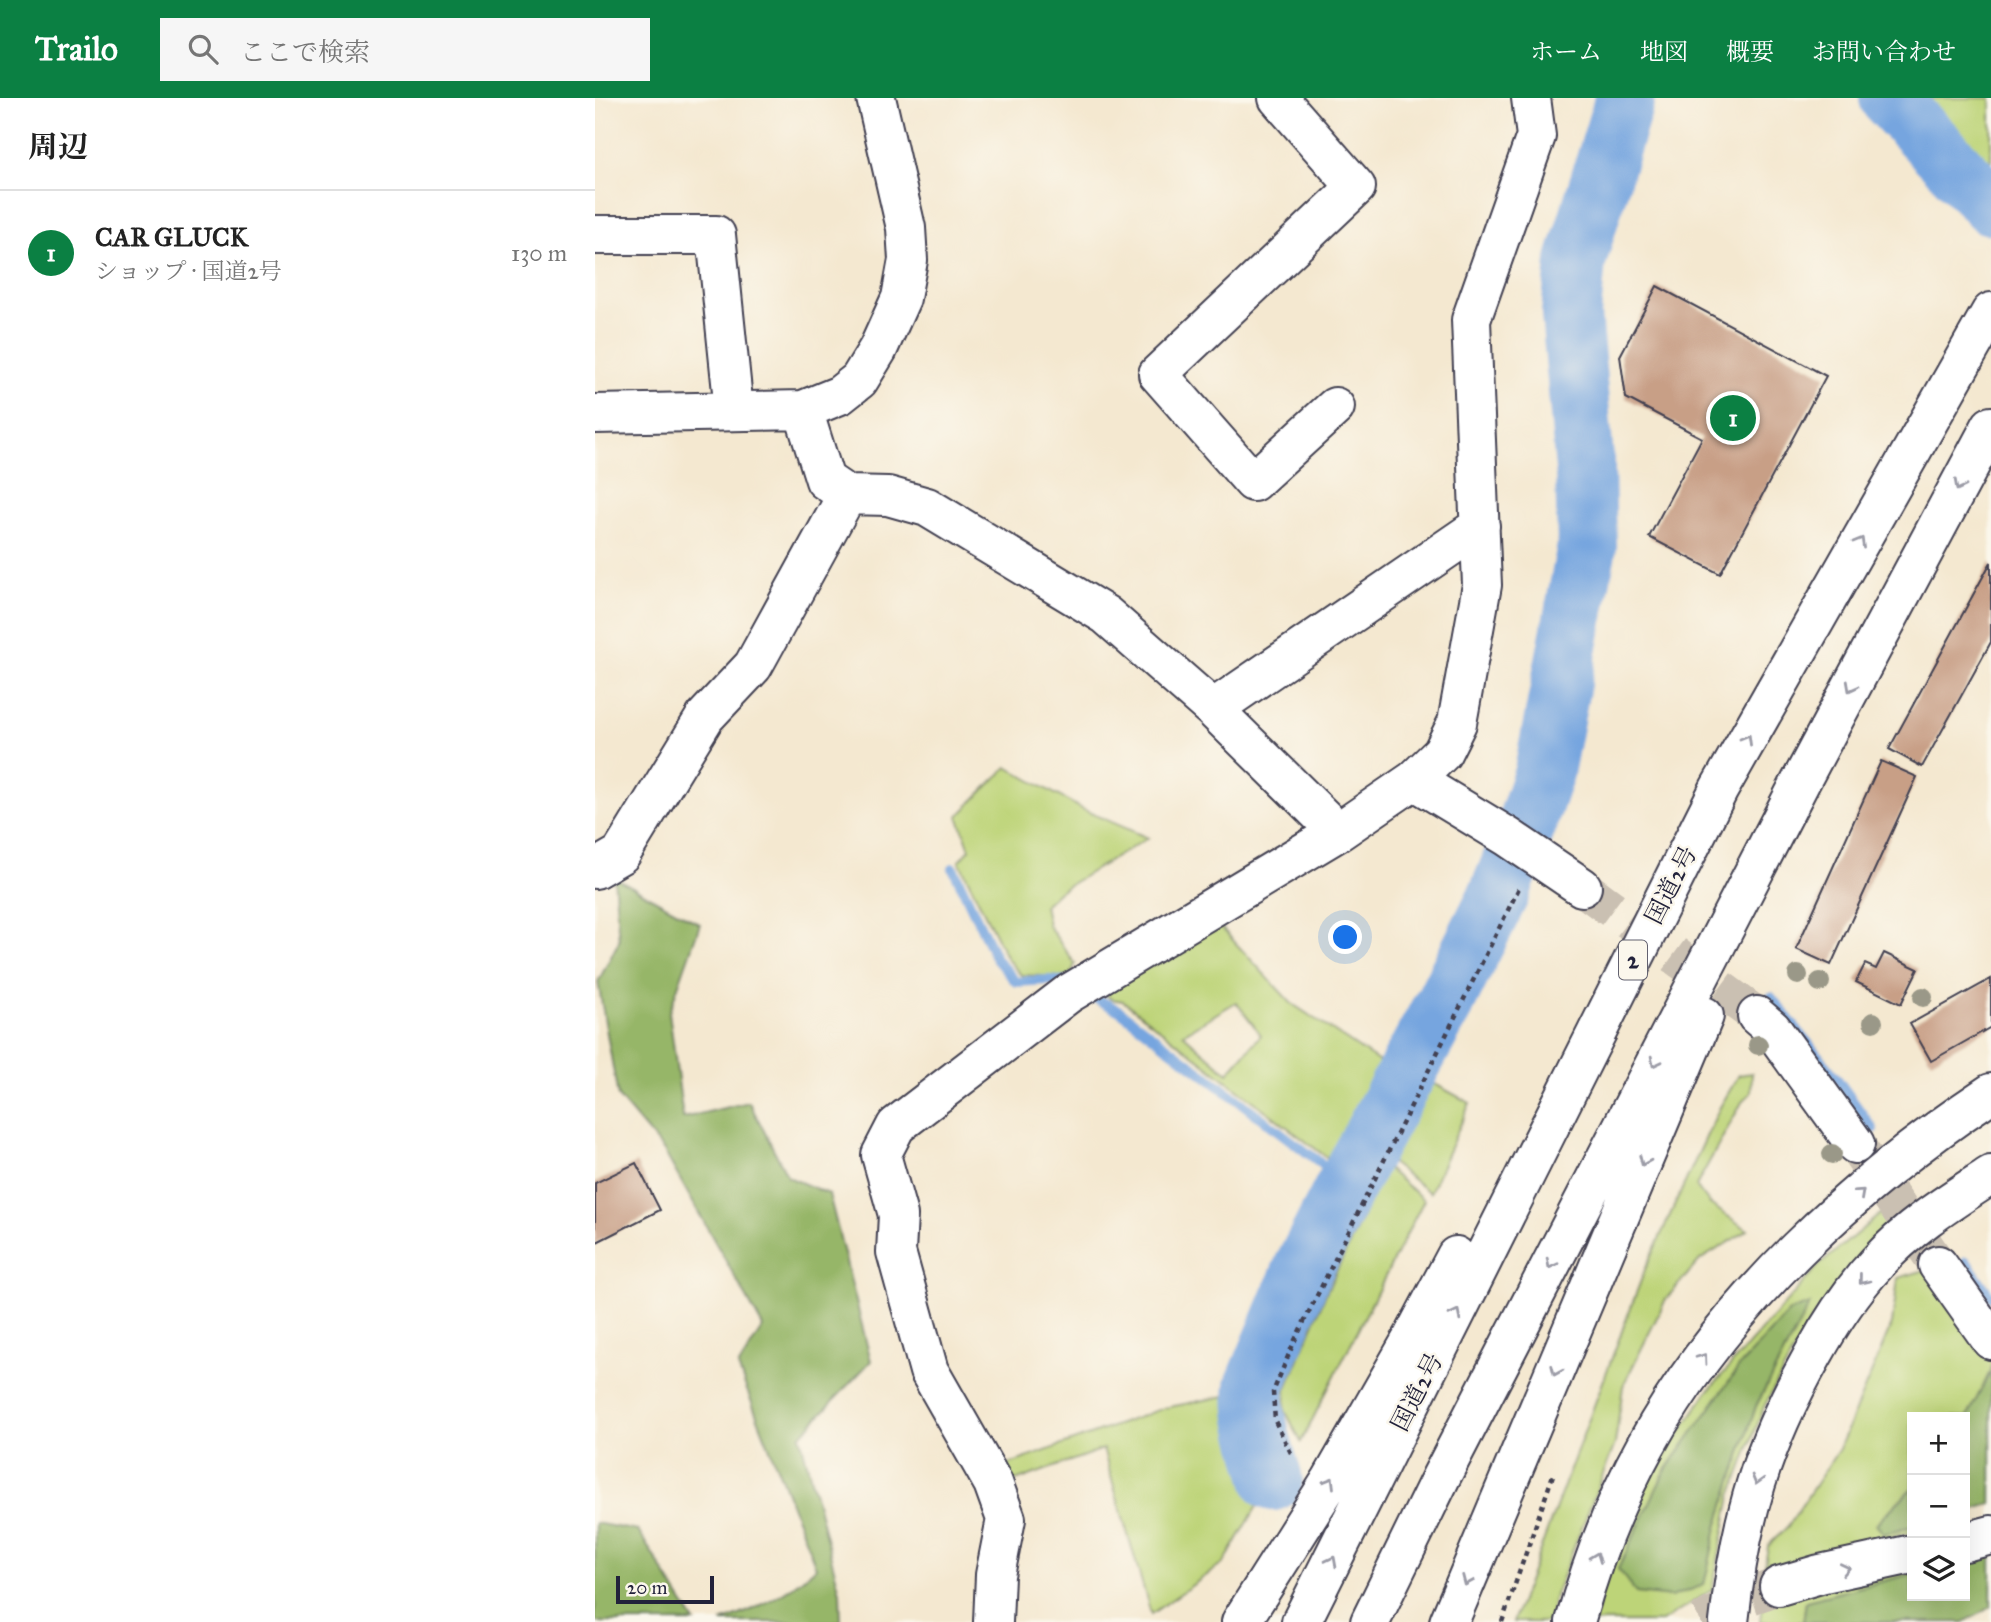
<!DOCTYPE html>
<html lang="ja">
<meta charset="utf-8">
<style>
:root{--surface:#fff;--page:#f6f6f6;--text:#222;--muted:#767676;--line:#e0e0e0;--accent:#0b8043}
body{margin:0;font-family:"IM FELL Great Primer","Noto Serif JP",serif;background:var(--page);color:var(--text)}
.controls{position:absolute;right:21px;bottom:21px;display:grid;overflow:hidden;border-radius:0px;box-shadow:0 7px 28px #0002}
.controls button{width:63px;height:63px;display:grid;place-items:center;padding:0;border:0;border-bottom:2px solid var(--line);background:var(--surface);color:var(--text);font:35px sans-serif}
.scale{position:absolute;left:21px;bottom:18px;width:98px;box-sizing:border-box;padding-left:7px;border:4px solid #22223b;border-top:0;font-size:19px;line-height:24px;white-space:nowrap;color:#22223b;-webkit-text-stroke:5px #fbf7ec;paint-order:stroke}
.you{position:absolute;left:751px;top:840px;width:24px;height:24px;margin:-18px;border:5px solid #fff;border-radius:50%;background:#1a73e8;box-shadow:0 0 0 10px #1a73e833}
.badge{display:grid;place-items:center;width:46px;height:46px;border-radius:50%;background:var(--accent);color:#fff;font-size:23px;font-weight:700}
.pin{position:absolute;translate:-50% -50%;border:4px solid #fff;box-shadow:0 2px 7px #0006}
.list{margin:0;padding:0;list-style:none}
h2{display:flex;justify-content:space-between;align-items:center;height:91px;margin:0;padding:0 28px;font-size:30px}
h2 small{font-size:23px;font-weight:400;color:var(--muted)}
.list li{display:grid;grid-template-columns:46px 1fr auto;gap:21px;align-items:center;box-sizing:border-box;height:126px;padding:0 28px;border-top:2px solid var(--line)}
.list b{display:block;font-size:26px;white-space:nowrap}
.list p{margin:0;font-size:23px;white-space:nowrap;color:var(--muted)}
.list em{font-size:23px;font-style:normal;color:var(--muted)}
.icon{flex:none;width:38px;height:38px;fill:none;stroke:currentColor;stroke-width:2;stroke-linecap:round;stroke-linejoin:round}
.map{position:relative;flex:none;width:1396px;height:1524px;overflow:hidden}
header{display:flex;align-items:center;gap:42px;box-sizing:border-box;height:98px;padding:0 35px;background:var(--accent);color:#fff}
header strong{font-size:33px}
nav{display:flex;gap:38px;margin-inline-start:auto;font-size:24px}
.search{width:490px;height:63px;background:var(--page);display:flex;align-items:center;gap:18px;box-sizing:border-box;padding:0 24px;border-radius:0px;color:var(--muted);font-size:26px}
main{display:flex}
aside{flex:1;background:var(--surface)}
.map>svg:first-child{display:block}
</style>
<header>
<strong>Trailo</strong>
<div class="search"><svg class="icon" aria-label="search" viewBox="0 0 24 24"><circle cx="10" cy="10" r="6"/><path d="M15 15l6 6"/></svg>ここで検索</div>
<nav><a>ホーム</a><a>地図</a><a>概要</a><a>お問い合わせ</a></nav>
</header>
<main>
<aside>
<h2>周辺<small></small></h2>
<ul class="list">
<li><span class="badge">1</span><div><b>CAR GLUCK</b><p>ショップ · 国道2号</p></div><em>130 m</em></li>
</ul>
</aside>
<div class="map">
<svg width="1396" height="1524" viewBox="0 0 1396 1524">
<rect width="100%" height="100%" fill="#fbf7ec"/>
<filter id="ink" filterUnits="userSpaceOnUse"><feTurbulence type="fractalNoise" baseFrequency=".0143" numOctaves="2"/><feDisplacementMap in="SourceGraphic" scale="14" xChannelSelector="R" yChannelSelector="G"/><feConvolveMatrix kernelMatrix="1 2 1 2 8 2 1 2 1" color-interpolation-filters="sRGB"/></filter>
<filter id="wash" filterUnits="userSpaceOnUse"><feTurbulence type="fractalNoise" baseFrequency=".00686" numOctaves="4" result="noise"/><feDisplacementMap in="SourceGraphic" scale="28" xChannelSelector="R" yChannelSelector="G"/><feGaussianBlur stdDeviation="1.57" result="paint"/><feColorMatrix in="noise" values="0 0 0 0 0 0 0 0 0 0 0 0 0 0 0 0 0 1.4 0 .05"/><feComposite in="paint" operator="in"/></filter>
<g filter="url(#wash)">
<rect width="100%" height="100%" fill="#f4e8d0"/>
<path fill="#bdd478" stroke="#707b5a" stroke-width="2" fill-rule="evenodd" d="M1314 0H1396V87Z
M412 669 491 713 553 740 464 793 449 807 453 827 480 866 476 876 467 879 426 877 412 861 364 763 375 751 363 718Z
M622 825 696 905 798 973 748 1072 528 903 516 901 506 892ZM641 904 666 937 633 975 588 936Z
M1157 975 1156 995 1147 1004 1101 1088 1115 1106 1153 1132 1105 1162 1071 1201 1028 1288 1020 1346 960 1497 954 1524H918L1051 1169 1125 1009 1144 977Z
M836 984 875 1005 835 1095 794 1063Z
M791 1070 829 1102 706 1344 690 1312 691 1292 732 1193Z
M1313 1093 1318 1100 1270 1151 1211 1230 1169 1309 1136 1398 1117 1492 1067 1524H999L1010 1481 1052 1382 1113 1293 1223 1168ZM1214 1207 1161 1308 1122 1429 1147 1265 1195 1213Z
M1337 1170 1396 1254V1278L1394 1277 1370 1324V1319H1317V1390L1281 1426 1289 1436 1317 1428V1434L1169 1473 1173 1448 1193 1428 1244 1351 1297 1226 1303 1180Z
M636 1297 639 1310 648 1308 669 1396 629 1465 556 1516 508 1351 418 1384 409 1368 569 1310Z
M1317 1470V1476L1211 1503 1208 1524H1165L1167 1505Z"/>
<path fill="#96b668" stroke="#5c6c52" stroke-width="2" d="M19 779 105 826 74 914 88 1020 154 1004 193 1079 234 1096 276 1263 205 1338 245 1494 246 1524H126C161 1512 195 1494 221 1469L143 1269 168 1229 69 1053 23 999 3 884 24 843Z
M1215 1206 1161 1308 1122 1429 1109 1487 1076 1499 1041 1495 1023 1471 1069 1375 1147 1265 1195 1213Z
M1394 1276 1396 1278V1406L1370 1414V1324Z
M1317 1390V1428L1289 1436 1281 1426Z
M0 1425 43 1433 100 1524H0Z
M1396 1456V1509L1369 1524H1208L1211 1503 1317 1476V1498H1370V1463Z"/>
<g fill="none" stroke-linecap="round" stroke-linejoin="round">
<path stroke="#76a5df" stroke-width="10" d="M358 770 401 861 421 884 454 882 469 884
M492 896 525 913 752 1085
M1176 899 1242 981 1278 1031
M1371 1163 1396 1199"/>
<path stroke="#76a5df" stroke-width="60" d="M1294 0 1396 107
M678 1383C670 1353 656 1320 660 1288L709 1169 752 1085 851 902 904 796 928 736 949 674 992 448 990 371 976 216 981 163 1030 0"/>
</g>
<g id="blocks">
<path fill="#c89f86" d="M1062 188 1231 278 1125 476 1054 439 1107 340 1031 300 1025 258Z
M1396 464V544L1327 669 1294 651Z
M1286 663 1322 679 1236 867 1201 851Z
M1289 855 1323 871 1306 906 1261 884 1270 866 1281 871Z
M1396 881V929L1336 963 1315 926Z
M41 1065 65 1112 0 1145V1085Z"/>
</g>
</g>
<g filter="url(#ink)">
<use href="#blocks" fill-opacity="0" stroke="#424051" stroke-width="2"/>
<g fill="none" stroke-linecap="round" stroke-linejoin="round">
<path stroke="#cac0b2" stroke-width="38" stroke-dasharray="38 19" stroke-linecap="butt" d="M987 789 1162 918
M1260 1046 1343 1167"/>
<path stroke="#cac0b2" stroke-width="38" stroke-dasharray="38 19" stroke-linecap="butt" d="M1106 1524 1149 1500 1184 1488"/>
<defs>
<path id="minor" d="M683 0 761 89 563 276 658 384 740 309
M0 137H121L139 313
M208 312 230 382 252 397 293 398 332 409 511 517 618 611 743 734
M0 316 208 312 245 297 264 282 283 251 306 200 313 162 311 130 281 0
M618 611 885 428
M819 682 847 655 862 625 887 487 876 222 941 38 936 0
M0 771 26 756 110 619 158 568 252 397
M1162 918 1177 931 1260 1046
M1343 1167 1396 1242
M398 1524 400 1477 411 1421 398 1385 334 1273 301 1154 303 1117 286 1057 301 1028 473 896 743 734 819 682 913 739 987 789"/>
<path id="highway" d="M1370 1444 1396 1437
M1184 1488 1225 1476 1317 1456
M646 1524 736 1382 818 1239 861 1158
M706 1524 1124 691 1396 214
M775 1524 846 1379 1206 683 1396 328
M854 1524 1109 918
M980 1524C997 1463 1020 1403 1051 1347 1129 1205 1262 1084 1396 995
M1134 1524C1145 1421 1167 1347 1218 1257 1236 1224 1257 1192 1282 1165 1314 1129 1356 1103 1396 1077"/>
</defs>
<use href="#minor" stroke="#424051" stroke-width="42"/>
<use href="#highway" stroke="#424051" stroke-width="42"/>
<path stroke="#424051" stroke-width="4.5" stroke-dasharray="5 5" stroke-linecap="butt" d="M696 1355 680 1323 678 1294 699 1244 924 790
M907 1524 958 1377"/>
<use href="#minor" stroke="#fff" stroke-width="38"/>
<use href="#highway" stroke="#fff" stroke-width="38"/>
</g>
<g fill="#9a9888">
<circle cx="1203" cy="877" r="10"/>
<circle cx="1225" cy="884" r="10"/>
<circle cx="1328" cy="899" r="10"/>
<circle cx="1278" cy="924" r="10"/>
<circle cx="1163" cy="947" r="10"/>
<circle cx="1237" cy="1056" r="10"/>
</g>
<defs><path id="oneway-chevron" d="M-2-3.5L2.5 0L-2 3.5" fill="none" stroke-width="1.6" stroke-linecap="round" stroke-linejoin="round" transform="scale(1.75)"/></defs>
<g stroke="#9c9ca7">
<use href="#oneway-chevron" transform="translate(1364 388) rotate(118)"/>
<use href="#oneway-chevron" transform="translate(1265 444) rotate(-60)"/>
<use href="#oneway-chevron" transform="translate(1256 589) rotate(118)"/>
<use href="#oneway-chevron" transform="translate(1152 641) rotate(-60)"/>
<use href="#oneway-chevron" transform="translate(1060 964) rotate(117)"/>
<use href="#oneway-chevron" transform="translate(1049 1063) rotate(113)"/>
<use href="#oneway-chevron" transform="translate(1265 1095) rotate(-42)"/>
<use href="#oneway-chevron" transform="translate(956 1166) rotate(117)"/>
<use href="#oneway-chevron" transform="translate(1268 1182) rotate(129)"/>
<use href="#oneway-chevron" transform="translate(861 1216) rotate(-63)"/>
<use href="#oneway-chevron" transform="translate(1108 1260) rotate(-54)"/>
<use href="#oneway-chevron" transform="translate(961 1273) rotate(113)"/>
<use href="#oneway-chevron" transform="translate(1162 1382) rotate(106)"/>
<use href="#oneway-chevron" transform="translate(735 1384) rotate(-59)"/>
<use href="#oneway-chevron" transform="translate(1001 1459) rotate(-69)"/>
<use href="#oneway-chevron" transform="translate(737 1463) rotate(-63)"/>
<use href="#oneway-chevron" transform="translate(1250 1471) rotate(-12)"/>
<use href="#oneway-chevron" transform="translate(872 1483) rotate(113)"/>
</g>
</g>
<g text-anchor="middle" stroke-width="5" stroke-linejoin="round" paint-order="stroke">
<rect fill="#fbf7ec" stroke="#636270" stroke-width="2" x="1024" y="842.5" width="28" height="39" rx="5"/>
<g font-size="23" font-weight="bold" fill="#22223b">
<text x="1038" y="870">2</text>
</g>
<g font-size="24" fill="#22223b" stroke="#fbf7ec">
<text transform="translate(1076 787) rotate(-63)" y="8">国道2号</text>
<text transform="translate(822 1294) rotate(-63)" y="8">国道2号</text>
</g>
</g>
</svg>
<div class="controls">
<button>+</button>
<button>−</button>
<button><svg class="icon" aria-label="layers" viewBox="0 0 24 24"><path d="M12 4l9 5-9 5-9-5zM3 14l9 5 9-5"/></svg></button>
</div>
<div class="scale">20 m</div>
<div class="you"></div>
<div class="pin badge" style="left:1138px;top:320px">1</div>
</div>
</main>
